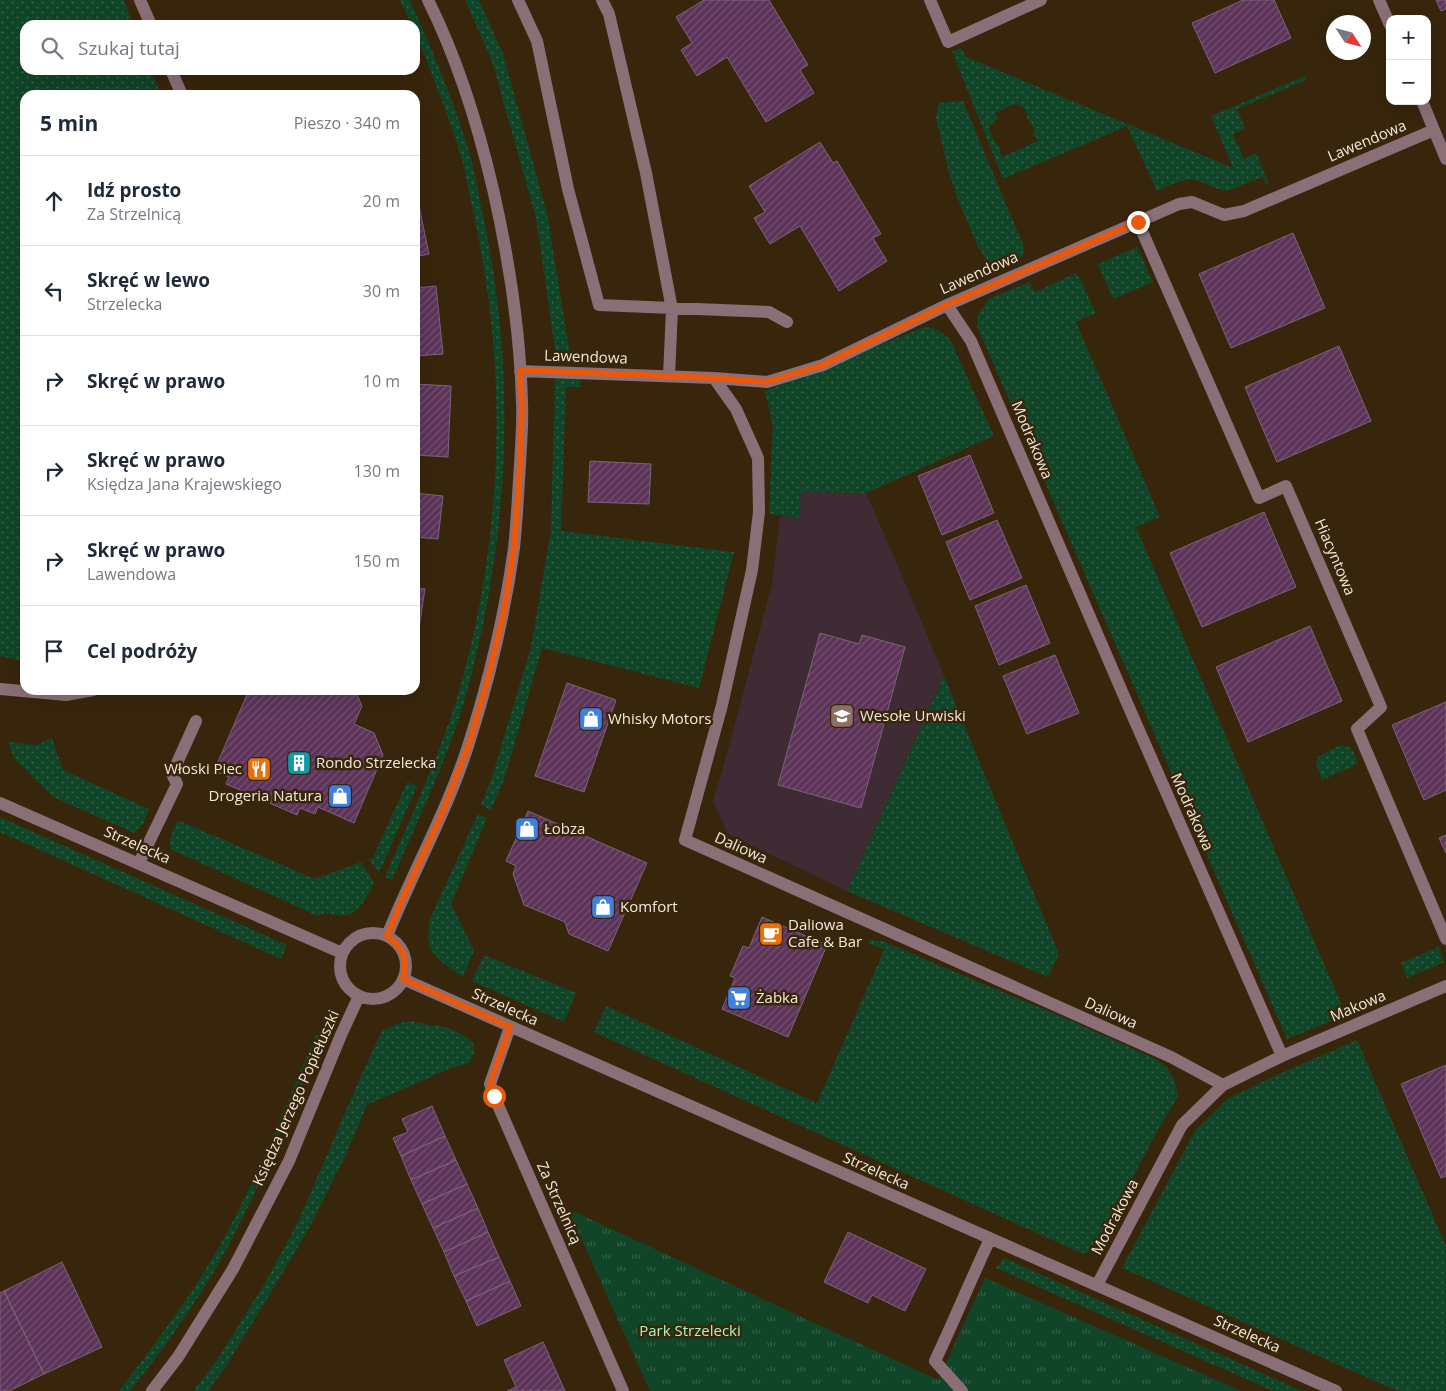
<!DOCTYPE html>
<html lang="pl">
<meta charset="utf-8">
<style>
:root{--surface:#fff;--page:#f6f6f7;--text:#1f2937;--muted:#747a83;--line:#e0e1e3}
body{margin:0;font-family:"Open Sans",sans-serif;background:var(--page);color:var(--text)}
.controls{position:absolute;right:15px;top:15px;display:grid;overflow:hidden;border-radius:10px;box-shadow:0 5px 20px #0002}
.controls button{width:45px;height:45px;display:grid;place-items:center;padding:0;border:0;border-bottom:1px solid var(--line);background:var(--surface);color:var(--text);font:25px sans-serif}
.compass{position:absolute;left:1326px;top:15px;width:45px;height:45px;border-radius:50%;background:var(--surface);box-shadow:0 5px 20px #0002;rotate:126deg}
.stop{position:absolute;width:15px;height:15px;margin:-11px;border:4px solid #ea580c;border-radius:50%;background:#fff}
.stop.end{background:#ea580c;border-color:#fff;box-shadow:0 1px 5px #0008}
.list{margin:0;padding:0;list-style:none}
h2{display:flex;justify-content:space-between;align-items:center;height:65px;margin:0;padding:0 20px;font-size:21px}
h2 small{font-size:16px;font-weight:400;color:var(--muted)}
.list li{display:grid;grid-template-columns:32px 1fr auto;gap:15px;align-items:center;box-sizing:border-box;height:90px;padding:0 20px;border-top:1px solid var(--line)}
.list b{display:block;font-size:19px;white-space:nowrap}
.list p{margin:0;font-size:16px;white-space:nowrap;color:var(--muted)}
.list em{font-size:16px;font-style:normal;color:var(--muted)}
.icon{flex:none;width:28px;height:28px;fill:none;stroke:currentColor;stroke-width:2;stroke-linecap:round;stroke-linejoin:round}
.map{position:relative;flex:none;width:1446px;height:1391px;overflow:hidden}
.search{position:absolute;background:var(--surface);box-shadow:0 5px 20px #0002;left:20px;top:20px;width:400px;height:55px;display:flex;align-items:center;gap:12px;box-sizing:border-box;padding:0 18px;border-radius:15px;color:var(--muted);font-size:19px}
.panel{position:absolute;background:var(--surface);box-shadow:0 5px 20px #0002;left:20px;top:90px;width:400px;height:605px;border-radius:15px}
.map>svg:first-child{display:block}
</style>
<div class="map">
<svg width="1446" height="1391" viewBox="0 0 1446 1391">
<defs>
<pattern id="grass-dots" width="8" height="8" patternUnits="userSpaceOnUse" patternTransform="scale(1.25)"><rect width="8" height="8" fill="#114528"/><path d="M2 2h.1M6 6h.1" fill="none" stroke="#346047" stroke-width="1.8" stroke-linecap="round"/></pattern>
<pattern id="park-tufts" width="24" height="20" patternUnits="userSpaceOnUse" patternTransform="scale(1.25)"><rect width="24" height="20" fill="#114528"/><path d="M3 7l-1-3M5 7V3M7 7l1-3M15 17l-1-3M17 17v-4M19 17l1-3" fill="none" stroke="#346047"/></pattern>
<pattern id="building-hatch" width="6" height="6" patternUnits="userSpaceOnUse" patternTransform="scale(1.25)"><rect width="6" height="6" fill="#5d3359"/><path d="M-1 1l2-2M0 6l6-6M5 7l2-2" fill="none" stroke="#755170"/></pattern>
</defs>
<rect width="100%" height="100%" fill="#38260c"/>
<path fill="#3e2b33" d="M801 492 866 493 895 559 944 676 847 891 728 834 713 801 728 750 772 584 780 516 799 518Z"/>
<path fill="url(#grass-dots)" fill-rule="evenodd" d="M0 0H124L133 25H25V70H151L161 95H25V660L21 661 0 656Z
M400 0H410C433 51 455 104 471 158 476 177 479 197 483 216 518 377 509 545 464 702 446 763 417 822 392 880L385 877C410 818 438 759 457 698 503 543 509 373 474 216 470 197 467 178 462 160 449 116 432 74 415 32V25H412Z
M465 0H479L503 54 547 213 570 355H556L536 218 492 61Z
M961 48 966 57 1233 168 1211 116 1305 76 1306 80 1237 109 1245 128 1233 134 1244 159 1256 153 1269 184 1266 185 1262 177 1227 191C1219 190 1211 186 1204 183 1187 175 1173 184 1157 191L1127 126 1003 179 952 51ZM1016 104 1023 107 1026 111 1027 118 1034 129 1033 136 1039 139 1038 141 1002 157 1000 154 1001 151C997 143 990 136 989 126L998 118 995 115 996 112 1000 111 1009 106Z
M963 101 1024 247 1023 255 1020 258 994 270 978 247 960 204 950 177 936 118 939 103Z
M1137 247 1153 282 1113 299 1098 264Z
M1077 273 1096 313 1076 322 1160 517 1136 527 1346 1015 1287 1039 977 326 978 315 988 299 1030 282 1035 292Z
M924 327 937 329 950 339 994 436 866 493 801 492 799 518 769 514 773 426 765 391Z
M555 378H580L581 387H566L561 531 734 552 699 688 542 648 504 780 491 810 481 805 492 777 531 647 551 529Z
M944 676 1059 954 1048 977 847 891Z
M52 738 63 770 149 809 143 824 134 833 53 797 14 758 8 742 25 744 37 745Z
M1340 745C1354 747 1354 752 1358 764L1322 780 1316 763 1318 757Z
M407 782 417 786 379 873 369 859 373 858Z
M478 814 487 818 451 904 474 950 463 977C453 970 434 959 430 947 427 938 429 928 430 919Z
M0 817 287 945 281 959 0 832Z
M177 821H180L315 879 361 862 374 883C367 898 357 918 338 915 329 914 327 911 318 916L170 849V838Z
M873 940 882 941 1074 1022 1153 1058 1166 1066 1174 1078 1178 1096 1175 1102 1161 1124 1096 1247C1091 1252 1088 1254 1081 1253L594 1032 606 1006 817 1103 884 950 867 942Z
M1439 947 1444 962 1407 978 1401 963Z
M484 955 576 993 564 1022 472 981Z
M411 1021 434 1026 435 1025C449 1027 465 1034 474 1044V1054L469 1063 451 1068 367 1105 345 1157 306 1234 227 1365 208 1391H193L217 1360 265 1283 298 1222 360 1078 382 1031 399 1023Z
M316 1035 324 1037C296 1100 270 1164 239 1225 210 1284 171 1340 130 1391H119C160 1337 202 1282 233 1221 264 1161 289 1097 316 1035Z
M1357 1040 1446 1246V1391H1397L1122 1268 1195 1131 1227 1099 1279 1074Z
M1004 1258 1302 1391H1273L996 1268Z"/>
<path fill="url(#park-tufts)" d="M568 1209 938 1380 985 1278 1241 1391H650Z"/>
<path fill="url(#building-hatch)" stroke="#7c6379" d="M704 0H769L808 65 800 70 814 93 766 122 727 57 697 76 681 50 692 43 676 17Z
M1243 0H1274L1291 38 1215 73 1192 23Z
M1436 0H1446V9L1441 11Z
M820 142 833 163 837 161 881 234 873 238 887 261 839 291 800 226 770 244 754 218 765 212 749 186Z
M415 187 429 254 415 257Z
M1293 233 1325 308 1231 348 1199 274Z
M436 286 443 354 415 356V288Z
M1339 346 1371 421 1277 462 1245 387Z
M415 384 451 386 448 457 415 455Z
M970 455 994 513 942 535 918 476Z
M590 461 651 464 649 504 588 502Z
M415 493 443 496 438 539 415 537Z
M1264 512 1296 587 1202 627 1170 553Z
M997 520 1022 578 970 600 946 542Z
M1026 585 1050 643 999 665 975 606Z
M415 588 425 589 415 653Z
M1310 626 1342 701 1248 742 1216 667Z
M820 633 859 644 862 635 905 647 861 808 778 785Z
M1055 655 1079 713 1027 734 1003 676Z
M567 683 616 700 584 792 535 776Z
M249 690H355L362 706 354 724 374 733 383 755 354 823 318 807 315 814 300 808 297 815 226 784 229 777 214 771Z
M1446 702V790L1424 800 1392 725Z
M528 811 647 863 608 951 569 934 565 922 524 905 513 874 516 866 506 861Z
M1446 835V853L1439 838Z
M762 917 827 945 788 1037 722 1009 735 978 730 976 743 946 749 948Z
M1446 1065V1176L1441 1178 1401 1084Z
M432 1106 445 1136 401 1156 393 1138 408 1132 402 1119Z
M445 1136 456 1160 411 1180 401 1156Z
M456 1160 467 1184 422 1204 411 1180Z
M467 1184 478 1208 433 1228 422 1204Z
M478 1208 488 1232 444 1252 433 1228Z
M488 1232 499 1257 454 1276 444 1252Z
M848 1232 926 1269 905 1311 872 1295 868 1303 824 1282Z
M499 1257 510 1281 466 1301 454 1276Z
M62 1262 102 1347 44 1374 4 1291Z
M510 1281 521 1306 477 1326 466 1301Z
M4 1291 44 1374 9 1391H0V1293Z
M543 1342 565 1391H507L516 1387 504 1360Z"/>
<g fill="none" stroke-linecap="round" stroke-linejoin="round">
<path stroke="#8b6f76" stroke-width="12" d="M140 0 151 25
M518 0 537 41 568 189 599 305 769 312 787 322
M602 0 609 14 646 173 672 309 669 376
M930 0 948 42 1041 0
M1379 0 1390 25
M171 70 182 95
M1422 101 1446 159
M1138 222 1259 498 1286 486 1381 707 1357 729 1446 939
M947 305 971 341 1127 703 1282 1056
M520 371 714 378 767 382 823 365 947 305 1179 204 1192 202 1224 215 1244 211 1434 130
M714 378 736 409 758 458 759 512 752 570 722 705 685 840 1171 1057 1223 1085
M0 689 66 695 93 690
M0 803 342 953
M139 863 177 784 172 774 196 721
M340 966a33 33 0 1 1 66 0a33 33 0 1 1-66 0Z
M387 936C413 871 448 810 469 743 489 680 505 614 514 548 517 521 518 493 520 465 521 444 523 423 522 402 520 330 509 259 493 189 478 125 458 60 428 0
M403 979 1336 1391
M510 1027 490 1084 494 1096 623 1391
M1097 1285 1182 1125 1223 1085 1282 1056 1446 986
M152 1391 178 1357 233 1269 289 1161 341 1035 359 996
M962 1391 935 1361C954 1321 971 1279 990 1239"/>
</g>
<g fill="none" stroke-linecap="round" stroke-linejoin="round">
<path stroke="#ea580c" stroke-width="6" d="M494 1096 490 1084 510 1027 403 979C408 959 404 948 387 936L402 900 440 818 469 744 488 678 504 611 514 547 519 484 522 404 520 370 714 378 767 382 823 365 947 305 1138 222"/>
</g>
<defs>
<symbol id="school-square" viewBox="-11 -11 22 22"><rect x="-9" y="-9" width="18" height="18" rx="4" fill="#8d6e63" stroke="#38260c"/><path d="M0-5L7-2L0 1L-7-2ZM-4 1L0 2.5L4 1V4Q0 6-4 4Z" fill="#fff"/></symbol>
<symbol id="shop-square" viewBox="-11 -11 22 22"><rect x="-9" y="-9" width="18" height="18" rx="4" fill="#3f7fe0" stroke="#38260c"/><path d="M-5-2.5h2.3a2.7 3.5 0 0 1 5.4 0H5L5.5 6h-11ZM-1.5-2.5h3a1.5 2.3 0 0 0-3 0Z" fill="#fff"/></symbol>
<symbol id="building-square" viewBox="-11 -11 22 22"><rect x="-9" y="-9" width="18" height="18" rx="4" fill="#0f9aa8" stroke="#38260c"/><path d="M-4-6H4V6H1V3H-1V6H-4ZM-2.5-4.3h1.7v1.8h-1.7ZM.8-4.3h1.7v1.8H.8ZM-2.5-1h1.7V.8h-1.7ZM.8-1h1.7V.8H.8Z" fill="#fff"/></symbol>
<symbol id="restaurant-square" viewBox="-11 -11 22 22"><rect x="-9" y="-9" width="18" height="18" rx="4" fill="#e8710a" stroke="#38260c"/><path d="M-5-6h1v4h1v-4h1v4h1v-4h1v5L-1.5 .5V6h-2V.5L-5-1ZM5-6V6H3V1.5H1.5Q1.5-4 5-6Z" fill="#fff"/></symbol>
<symbol id="cafe-square" viewBox="-11 -11 22 22"><rect x="-9" y="-9" width="18" height="18" rx="4" fill="#e8710a" stroke="#38260c"/><path d="M-5.5-4.5H6V0H3Q3 3.5 0 3.5H-2.5Q-5.5 3.5-5.5 0ZM3-3.2v2h1.7v-2ZM-6 4.5H4V6H-6Z" fill="#fff"/></symbol>
<symbol id="supermarket-square" viewBox="-11 -11 22 22"><rect x="-9" y="-9" width="18" height="18" rx="4" fill="#3f7fe0" stroke="#38260c"/><path d="M-6-5.5h2.5l.6 2H6L4.5 2H-2.5L-4.4-4H-6ZM-1.5 3.2a1.3 1.3 0 1 0 .1 0ZM3 3.2a1.3 1.3 0 1 0 .1 0Z" fill="#fff"/></symbol>
</defs>
<g fill-rule="evenodd">
<use href="#school-square" x="828" y="702" width="28" height="28"/>
<use href="#shop-square" x="577" y="705" width="28" height="28"/>
<use href="#building-square" x="285" y="749" width="28" height="28"/>
<use href="#restaurant-square" x="245" y="755" width="28" height="28"/>
<use href="#shop-square" x="326" y="782" width="28" height="28"/>
<use href="#shop-square" x="513" y="815" width="28" height="28"/>
<use href="#shop-square" x="589" y="893" width="28" height="28"/>
<use href="#cafe-square" x="757" y="920" width="28" height="28"/>
<use href="#supermarket-square" x="725" y="984" width="28" height="28"/>
</g>
<g text-anchor="middle" stroke-width="5" stroke-linejoin="round" paint-order="stroke">
<g font-size="15" fill="#f3e8d9" stroke="#38260c">
<text transform="translate(1367 141) rotate(-23)" y="5">Lawendowa</text>
<text transform="translate(979 273) rotate(-24)" y="5">Lawendowa</text>
<text transform="translate(586 357) rotate(2)" y="5">Lawendowa</text>
<text transform="translate(1032 440) rotate(67)" y="5">Modrakowa</text>
<text transform="translate(1335 557) rotate(67)" y="5">Hiacyntowa</text>
<text transform="translate(1192 812) rotate(66)" y="5">Modrakowa</text>
<text transform="translate(137 845) rotate(24)" y="5">Strzelecka</text>
<text transform="translate(741 848) rotate(24)" y="5">Daliowa</text>
<text transform="translate(1358 1006) rotate(-23)" y="5">Makowa</text>
<text transform="translate(505 1007) rotate(24)" y="5">Strzelecka</text>
<text transform="translate(1111 1013) rotate(24)" y="5">Daliowa</text>
<text transform="translate(296 1098) rotate(-66)" y="5">Księdza Jerzego Popiełuszki</text>
<text transform="translate(876 1171) rotate(24)" y="5">Strzelecka</text>
<text transform="translate(559 1203) rotate(66)" y="5">Za Strzelnicą</text>
<text transform="translate(1115 1217) rotate(-62)" y="5">Modrakowa</text>
<text transform="translate(1247 1334) rotate(24)" y="5">Strzelecka</text>
</g>
<g font-size="15" fill="#f3e8d9" stroke="#38260c" text-anchor="start">
<text x="860" y="721">Wesołe Urwiski</text>
<text x="608" y="724">Whisky Motors</text>
<text x="316" y="768">Rondo Strzelecka</text>
<text x="242" y="774" text-anchor="end">Włoski Piec</text>
<text x="322" y="801" text-anchor="end">Drogeria Natura</text>
<text x="544" y="834">Łobza</text>
<text x="620" y="912">Komfort</text>
<text x="788" y="930">Daliowa<tspan x="788" dy="17">Cafe &amp; Bar</tspan></text>
<text x="756" y="1003">Żabka</text>
</g>
<g font-size="15" fill="#a4f8c0" stroke="#38260c">
<text x="690" y="1336">Park Strzelecki</text>
</g>
</g>
</svg>
<div class="controls">
<button>+</button>
<button>−</button>
</div>
<svg class="compass" viewBox="-18 -18 36 36"><path d="M0-13l5 13h-10z" fill="#e53935"/><path d="M0 13l5-13h-10z" fill="#747a83"/></svg>
<div class="stop" style="left:494px;top:1096px"></div>
<div class="stop end" style="left:1138px;top:222px"></div>
<div class="search"><svg class="icon" aria-label="search" viewBox="0 0 24 24"><circle cx="10" cy="10" r="6"/><path d="M15 15l6 6"/></svg>Szukaj tutaj</div>
<section class="panel">
<h2>5 min<small>Pieszo · 340 m</small></h2>
<ul class="list">
<li><svg class="icon" aria-label="ahead" viewBox="0 0 24 24"><path d="M12 20V5M6 11l6-6 6 6"/></svg><div><b>Idź prosto</b><p>Za Strzelnicą</p></div><em>20 m</em></li>
<li><svg class="icon" aria-label="left" viewBox="0 0 24 24"><path d="M17 20v-9H6M10 6l-5 5 5 5"/></svg><div><b>Skręć w lewo</b><p>Strzelecka</p></div><em>30 m</em></li>
<li><svg class="icon" aria-label="right" viewBox="0 0 24 24"><path d="M7 20v-9h11M14 6l5 5-5 5"/></svg><div><b>Skręć w prawo</b></div><em>10 m</em></li>
<li><svg class="icon" aria-label="right" viewBox="0 0 24 24"><path d="M7 20v-9h11M14 6l5 5-5 5"/></svg><div><b>Skręć w prawo</b><p>Księdza Jana Krajewskiego</p></div><em>130 m</em></li>
<li><svg class="icon" aria-label="right" viewBox="0 0 24 24"><path d="M7 20v-9h11M14 6l5 5-5 5"/></svg><div><b>Skręć w prawo</b><p>Lawendowa</p></div><em>150 m</em></li>
<li><svg class="icon" aria-label="arrive" viewBox="0 0 24 24"><path d="M6 21V4h12l-3 4 3 4H6"/></svg><div><b>Cel podróży</b></div></li>
</ul>
</section>
</div>
